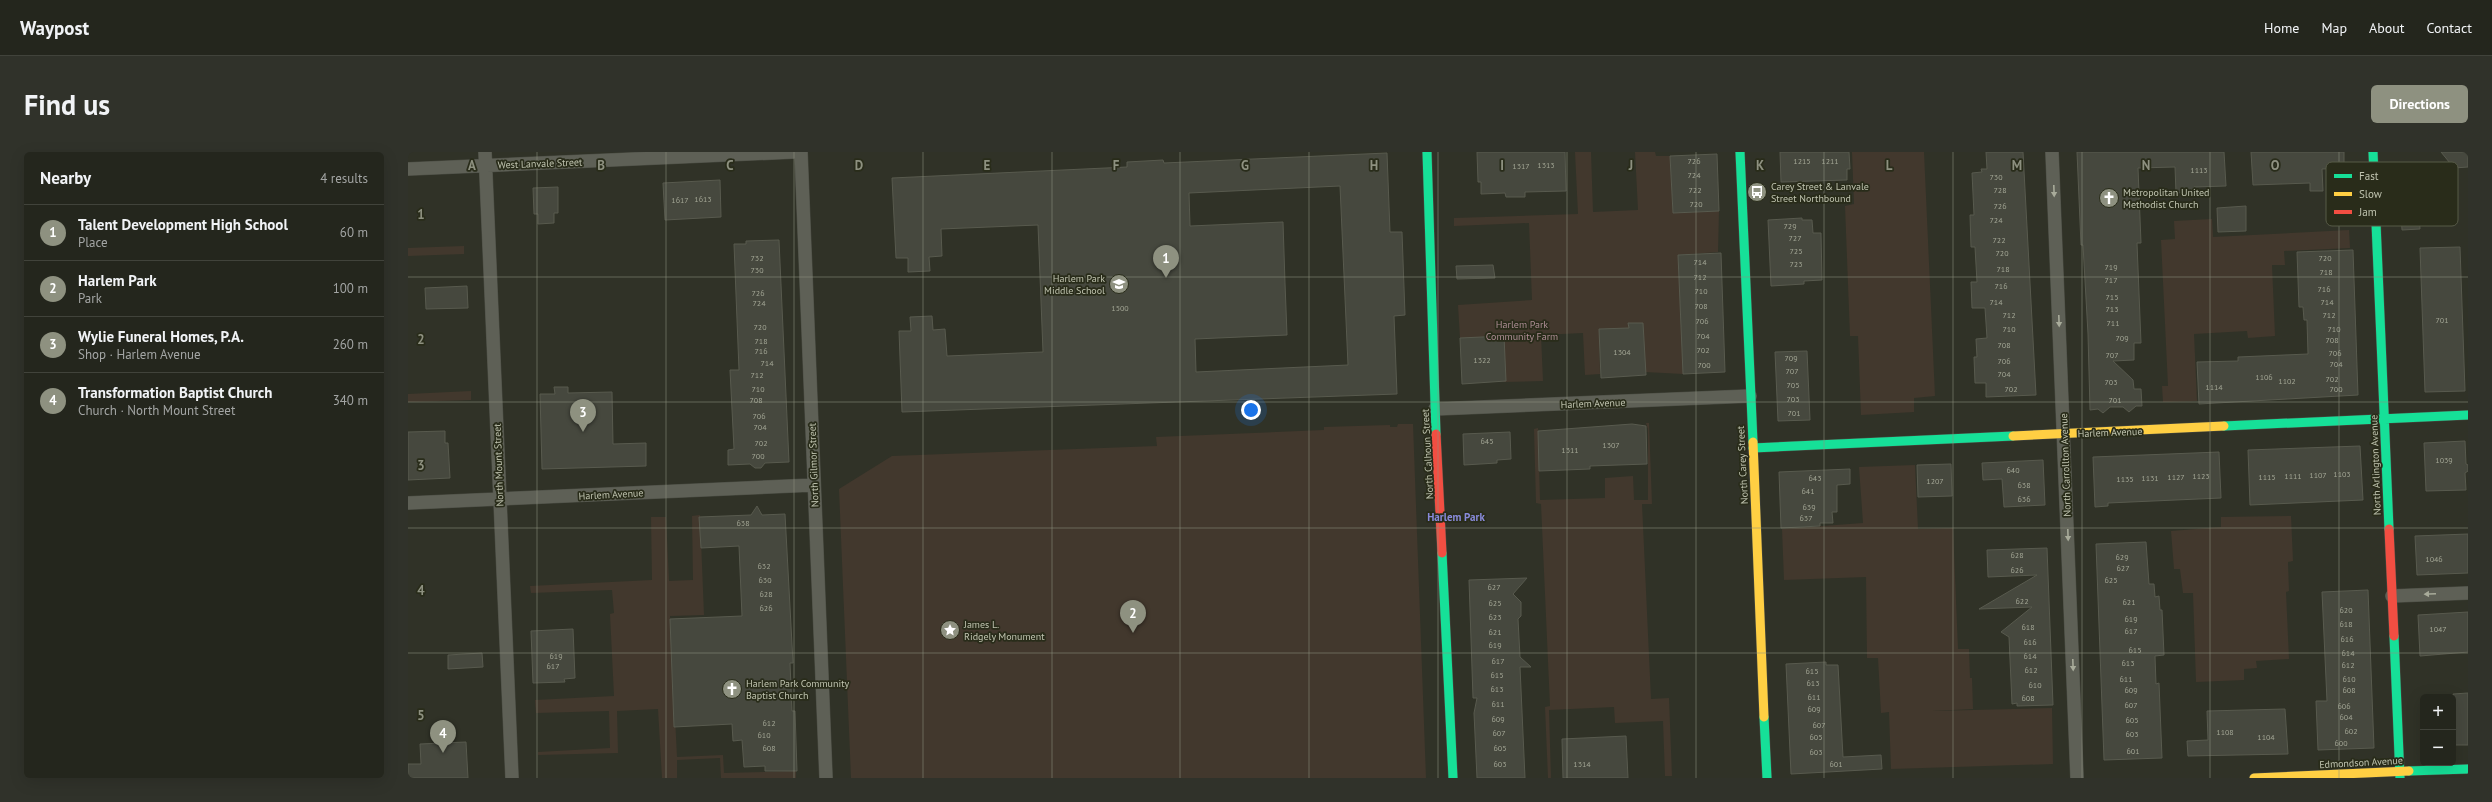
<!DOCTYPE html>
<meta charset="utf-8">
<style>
:root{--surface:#24261d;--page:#30322a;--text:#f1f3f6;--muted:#a3a5a4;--line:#41433b;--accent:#8e9180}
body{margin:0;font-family:"PT Sans",sans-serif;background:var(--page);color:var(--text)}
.controls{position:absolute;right:12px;bottom:12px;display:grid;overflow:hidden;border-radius:6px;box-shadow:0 4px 16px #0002}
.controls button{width:36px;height:36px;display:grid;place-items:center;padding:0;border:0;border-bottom:1px solid var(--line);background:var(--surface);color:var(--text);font:20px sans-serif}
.you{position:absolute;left:843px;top:258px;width:14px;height:14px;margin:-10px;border:3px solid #fff;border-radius:50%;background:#1a73e8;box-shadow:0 0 0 6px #1a73e833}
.badge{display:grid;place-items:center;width:26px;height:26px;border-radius:50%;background:var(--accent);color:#fff;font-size:13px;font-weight:700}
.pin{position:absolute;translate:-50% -33px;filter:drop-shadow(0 1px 2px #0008)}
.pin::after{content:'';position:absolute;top:21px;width:14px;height:12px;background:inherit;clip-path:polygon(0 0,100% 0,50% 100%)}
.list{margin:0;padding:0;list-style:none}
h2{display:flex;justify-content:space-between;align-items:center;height:52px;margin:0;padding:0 16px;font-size:17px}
h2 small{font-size:13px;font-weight:400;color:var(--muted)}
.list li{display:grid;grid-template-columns:26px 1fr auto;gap:12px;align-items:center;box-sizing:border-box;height:56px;padding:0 16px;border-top:1px solid var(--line)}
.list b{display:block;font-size:15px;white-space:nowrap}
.list p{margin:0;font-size:13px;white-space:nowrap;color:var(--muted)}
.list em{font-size:13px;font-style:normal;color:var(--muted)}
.map{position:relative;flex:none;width:2060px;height:626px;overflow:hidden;border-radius:6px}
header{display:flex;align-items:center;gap:24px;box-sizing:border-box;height:56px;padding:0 20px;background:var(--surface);border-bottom:1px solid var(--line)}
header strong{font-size:19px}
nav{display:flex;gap:22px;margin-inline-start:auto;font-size:14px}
.intro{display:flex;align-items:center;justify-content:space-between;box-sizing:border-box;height:96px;padding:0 24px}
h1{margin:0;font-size:28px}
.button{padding:10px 18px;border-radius:6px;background:var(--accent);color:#fff;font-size:14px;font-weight:700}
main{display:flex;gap:24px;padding:0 24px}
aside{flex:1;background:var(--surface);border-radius:6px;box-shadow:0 4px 16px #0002}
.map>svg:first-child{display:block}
</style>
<header>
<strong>Waypost</strong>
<nav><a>Home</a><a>Map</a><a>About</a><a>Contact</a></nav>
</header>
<div class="intro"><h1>Find us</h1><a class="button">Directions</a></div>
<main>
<aside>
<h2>Nearby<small>4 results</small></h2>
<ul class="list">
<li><span class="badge">1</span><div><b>Talent Development High School</b><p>Place</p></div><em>60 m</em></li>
<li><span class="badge">2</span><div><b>Harlem Park</b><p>Park</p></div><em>100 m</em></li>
<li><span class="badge">3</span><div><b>Wylie Funeral Homes, P.A.</b><p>Shop · Harlem Avenue</p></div><em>260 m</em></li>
<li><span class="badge">4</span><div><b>Transformation Baptist Church</b><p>Church · North Mount Street</p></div><em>340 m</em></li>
</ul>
</aside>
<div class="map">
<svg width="2060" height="626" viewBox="0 0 2060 626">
<rect width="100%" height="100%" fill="#303227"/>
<path fill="#42382d" d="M1167 0H1183L1185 60 1230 58 1227 0H1247L1248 4H1262L1265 61 1311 59 1310 100 1270 103 1275 222 1237 220 1235 171H1220L1221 176 1191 177 1192 222 1177 223 1175 181 1133 183 1135 229 1096 230 1052 186 1050 153 1124 148 1121 71 1046 74V66L1170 62Z
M1444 0H1516L1527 244 1506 246V260L1453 263 1450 184H1442L1437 54 1446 52Z
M1804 67 1805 85 1941 78 1942 96 1876 99 1877 113H1864L1867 184 1840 186 1839 179 1786 182 1789 249 1755 250 1754 234H1760L1753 88 1767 87 1766 69Z
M56 94V102L0 104V96Z
M63 239V248L0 250V242Z
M1238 271H1241L1244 352H1234L1243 547 1261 546 1264 624H1257L1255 569 1207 571 1206 555 1141 558 1143 626H1140L1137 555 1142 554 1133 352 1128 351 1126 277 1130 276 1132 348 1197 346V326L1225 324 1226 348H1240V277Z
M990 272H1005L1018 626H443L431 337 484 304 749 294 748 285 916 278V275L982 273V275H989Z
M1507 313 1510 377 1545 376 1550 497H1561L1562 526H1564L1565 557 1524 559 1644 556 1645 612 1483 617 1481 560 1473 561 1470 506H1459L1458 425 1376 428 1374 377 1455 371 1451 315Z
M292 363 296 463 262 464 269 605 315 603 316 621 388 619V626H313L312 606 269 608V626H254L250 557 209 559 210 601 130 603V600L202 596 201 559 128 561 127 548 206 544 202 462 206 461 204 438 123 441 122 434 244 428 243 365H258L261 429 285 428 284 364Z
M1883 364 1885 409 1880 410 1881 439 1878 440 1881 507 1848 509 1849 516 1836 517V528L1788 530 1785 441H1775L1772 417H1766L1763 379 1813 375V365Z"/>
<path fill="#46483e" stroke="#585a4e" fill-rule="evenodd" d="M1069 0H1157L1158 39 1117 40V45H1098L1097 41 1073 42V30H1070Z
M1372 0H1441L1442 17H1439V28L1373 30Z
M1578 0H1615L1628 243 1578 245V231H1567L1566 205H1569L1568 187 1579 186 1577 156H1564L1563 130H1569L1567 95H1563L1562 63H1566L1564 21 1574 20 1573 17H1579Z
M1669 0H1816L1818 34 1786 35 1781 40 1768 41 1767 15 1730 16 1733 91H1729L1733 191H1726V208L1705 209 1725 228 1726 237H1733L1734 254H1728L1721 260 1715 255H1702L1695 261 1690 257 1682 258 1680 182 1675 93H1673Z
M1843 0H1936V16L1914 17 1915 39H1902V31L1845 33Z
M2033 0H2060V15L2046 16Z
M979 1 982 80H994L997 163 986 164 989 242 494 260 491 179H503L502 165 524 164 525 178 537 177 539 204 635 200 630 73 533 77 534 104 521 105 522 119 500 120V106H488L484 26 719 15V10L755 8 756 11ZM932 34 940 213 788 220 787 187 879 183 877 131 875 70 782 74 781 41Z
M1309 2 1311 59 1265 61 1262 4Z
M312 28 313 65 257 68 255 31Z
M150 35V61H146V71L130 72V62H126L125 36Z
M1838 54V79L1810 80 1809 56Z
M2011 60 2012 77 1994 78 1993 61Z
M1394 66V68H1404L1405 81H1413L1414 128 1396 129V132L1363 134 1360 68Z
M371 88 381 310 357 311 353 316H347L342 312 320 313V298L326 297 322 218H331L326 92H338V89Z
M2052 95 2057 239 2017 240 2012 96Z
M1945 98 1950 243 1791 252 1789 210 1830 209V205L1900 202 1899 168H1896L1895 155H1891L1889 100Z
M1313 101 1317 220 1275 222 1270 103Z
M1085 113 1087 126 1049 127 1048 114Z
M59 134 60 156 18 157 17 136Z
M1220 171H1235L1238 223 1193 226 1191 177 1221 176Z
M1096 184 1098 229 1054 232 1052 186Z
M1399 199 1402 268 1370 269 1367 200Z
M146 235H160V241L204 240 205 292 238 291V314L134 317 132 242H147Z
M1224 272 1238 274 1239 312 1182 314V317L1131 319 1130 279Z
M37 279V291H40L42 326 0 328V280Z
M1102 280 1103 307 1089 308V311L1056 313 1055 282Z
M2057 289 2058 312 2060 313V319L2057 321 2058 338 2018 339 2016 291Z
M1952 294 1955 348 1842 353 1840 298Z
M1811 300 1813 346 1700 351V354L1687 355 1685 305Z
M1635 308 1637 353 1596 355 1594 327 1575 328 1574 311Z
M1543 312 1544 344 1510 345 1509 313Z
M1442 317V332L1429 333V360H1424L1425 371H1412V374L1373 376 1371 320Z
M349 354 354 363 377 362 385 511H382L384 559H387L389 619H357V614L336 615 334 588 325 589 324 572 266 575 262 467 334 464 331 394 293 396 291 365 343 363Z
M2060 382V421L2009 423 2007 384Z
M1738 390 1741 432H1746L1747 445 1751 444 1752 458H1754L1756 503 1747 504 1748 532 1751 531 1754 606 1696 608 1688 392Z
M1639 396 1645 553 1609 554V551L1604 552 1601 485 1593 480 1624 455 1571 457 1629 423 1580 425 1579 398Z
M1119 426 1105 442 1113 450V464L1110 467 1112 505 1123 515H1112L1117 626H1069L1066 561 1069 546H1065L1061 428Z
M1960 438 1966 596 1910 598 1908 549H1919L1914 440Z
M2060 460V500L2012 504 2010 463Z
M165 477 167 526 156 527 157 530 125 531 123 479Z
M74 501 75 515 40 517V503Z
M1418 510V513H1430L1435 605 1473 603 1474 617 1383 622 1378 512Z
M2060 541V593H2045V542Z
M1877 557 1880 602 1780 604 1779 589 1800 588 1799 559Z
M1218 584 1220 626H1155L1154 587Z
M58 590 60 626H0V612H13L12 592Z"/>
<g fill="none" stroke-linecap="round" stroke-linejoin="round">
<defs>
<path id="street" d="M77 0 104 626
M393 0 418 626
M1644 0 1669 626
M0 17 385 0
M1027 257 1342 244
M0 351 406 333
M1984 444 2060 441"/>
<path id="fast" d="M1019 0 1028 282
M1332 0 1345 290
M1965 0 1981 377
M1816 274 2060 263
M1345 296 1605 284
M1034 401 1045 626
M1986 484 1992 626
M1356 565 1359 626
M2001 619 2060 617"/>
<path id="slow" d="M1605 284 1816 274
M1345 290 1356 565
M1846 626 2001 619"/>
<path id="jam" d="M1028 282 1034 401
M1981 377 1986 484"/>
</defs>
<use href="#street" stroke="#4b4d44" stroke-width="14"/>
<use href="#fast" stroke="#4b4d44" stroke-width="10"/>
<use href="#slow" stroke="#4b4d44" stroke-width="10"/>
<use href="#jam" stroke="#4b4d44" stroke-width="10"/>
<use href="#street" stroke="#5e6056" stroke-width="13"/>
<use href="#fast" stroke="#16e098" stroke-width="9"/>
<use href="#slow" stroke="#ffcf43" stroke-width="9"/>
<use href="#jam" stroke="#f24e42" stroke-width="9"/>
</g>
<defs><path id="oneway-solid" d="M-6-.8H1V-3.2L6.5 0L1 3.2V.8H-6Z"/></defs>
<g fill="#a8ab9a">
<use href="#oneway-solid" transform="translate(1646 39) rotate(88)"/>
<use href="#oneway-solid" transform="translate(1651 169) rotate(88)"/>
<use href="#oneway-solid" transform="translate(1660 383) rotate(88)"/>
<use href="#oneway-solid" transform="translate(2022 442) rotate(178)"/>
<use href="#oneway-solid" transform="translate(1665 513) rotate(88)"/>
</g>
<path fill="none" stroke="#8e9180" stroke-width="1" stroke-opacity="0.55" d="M129 0V626M258 0V626M386 0V626M515 0V626M644 0V626M772 0V626M901 0V626M1030 0V626M1159 0V626M1288 0V626M1416 0V626M1545 0V626M1674 0V626M1802 0V626M1931 0V626M0 125H2060M0 250H2060M0 376H2060M0 501H2060"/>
<defs>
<symbol id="bus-disc" viewBox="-11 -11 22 22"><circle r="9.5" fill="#8e9180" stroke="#292c1a"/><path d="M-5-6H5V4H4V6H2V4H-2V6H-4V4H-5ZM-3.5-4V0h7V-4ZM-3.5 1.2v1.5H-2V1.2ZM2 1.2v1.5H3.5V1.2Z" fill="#fff"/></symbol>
<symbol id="church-disc" viewBox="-11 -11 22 22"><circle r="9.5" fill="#8e9180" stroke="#292c1a"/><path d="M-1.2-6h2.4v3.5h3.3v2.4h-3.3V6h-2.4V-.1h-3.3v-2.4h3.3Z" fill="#fff"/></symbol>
<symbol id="school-disc" viewBox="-11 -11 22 22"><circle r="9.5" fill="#8e9180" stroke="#292c1a"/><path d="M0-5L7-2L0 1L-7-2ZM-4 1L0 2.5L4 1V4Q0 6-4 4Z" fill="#fff"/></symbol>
<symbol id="sight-disc" viewBox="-11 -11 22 22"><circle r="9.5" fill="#8e9180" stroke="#292c1a"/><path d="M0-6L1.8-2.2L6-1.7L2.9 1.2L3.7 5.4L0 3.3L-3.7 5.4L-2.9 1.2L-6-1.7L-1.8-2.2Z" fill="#fff"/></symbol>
</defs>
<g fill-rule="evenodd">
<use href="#bus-disc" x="1338" y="29" width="22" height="22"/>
<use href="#church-disc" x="1690" y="35" width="22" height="22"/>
<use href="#school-disc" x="700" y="121" width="22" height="22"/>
<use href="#sight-disc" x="531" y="467" width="22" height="22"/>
<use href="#church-disc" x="313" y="526" width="22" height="22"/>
</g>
<g text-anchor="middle" stroke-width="3.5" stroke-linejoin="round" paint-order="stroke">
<g font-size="8" fill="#a2a594">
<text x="1286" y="12">726</text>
<text x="1394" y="12">1215</text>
<text x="1422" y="12">1211</text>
<text x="1138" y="16">1313</text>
<text x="1113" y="17">1317</text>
<text x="1791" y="21">1113</text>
<text x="1286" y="26">724</text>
<text x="1588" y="28">730</text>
<text x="1287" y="41">722</text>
<text x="1592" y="41">728</text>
<text x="295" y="50">1613</text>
<text x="272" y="51">1617</text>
<text x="1288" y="55">720</text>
<text x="1592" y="57">726</text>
<text x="1588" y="71">724</text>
<text x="1382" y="77">729</text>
<text x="1387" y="89">727</text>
<text x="1591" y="91">722</text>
<text x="1388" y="102">725</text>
<text x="1594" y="104">720</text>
<text x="349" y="109">732</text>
<text x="1917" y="109">720</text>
<text x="1292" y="113">714</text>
<text x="1388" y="115">723</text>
<text x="1703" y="118">719</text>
<text x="1595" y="120">718</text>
<text x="349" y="121">730</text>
<text x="1918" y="123">718</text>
<text x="1292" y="128">712</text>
<text x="1703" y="131">717</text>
<text x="1593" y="137">716</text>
<text x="1916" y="140">716</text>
<text x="1293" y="142">710</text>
<text x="350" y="144">726</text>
<text x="1704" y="148">715</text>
<text x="1588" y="153">714</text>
<text x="1919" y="153">714</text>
<text x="351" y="154">724</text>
<text x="1293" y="157">708</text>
<text x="712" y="159">1500</text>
<text x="1704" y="160">713</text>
<text x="1601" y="166">712</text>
<text x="1921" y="166">712</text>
<text x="2034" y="171">701</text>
<text x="1294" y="172">706</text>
<text x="1705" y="174">711</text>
<text x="352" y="178">720</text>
<text x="1601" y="180">710</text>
<text x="1926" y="180">710</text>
<text x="1295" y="187">704</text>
<text x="1714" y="189">709</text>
<text x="1924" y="191">708</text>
<text x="353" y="192">718</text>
<text x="1596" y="196">708</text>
<text x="1295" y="201">702</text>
<text x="353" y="202">716</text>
<text x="1214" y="203">1304</text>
<text x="1927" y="204">706</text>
<text x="1704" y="206">707</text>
<text x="1383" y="209">709</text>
<text x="1074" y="211">1322</text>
<text x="1596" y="212">706</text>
<text x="359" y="214">714</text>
<text x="1928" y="215">704</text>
<text x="1296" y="216">700</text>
<text x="1384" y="222">707</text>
<text x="1596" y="225">704</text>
<text x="349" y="226">712</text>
<text x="1856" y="228">1106</text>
<text x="1924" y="230">702</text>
<text x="1879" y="232">1102</text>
<text x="1703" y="233">703</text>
<text x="1385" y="236">705</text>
<text x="1806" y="238">1114</text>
<text x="350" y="240">710</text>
<text x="1603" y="240">702</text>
<text x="1928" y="240">700</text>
<text x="1385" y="250">703</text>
<text x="348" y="251">708</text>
<text x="1707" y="251">701</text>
<text x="1386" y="264">701</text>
<text x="351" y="267">706</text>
<text x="352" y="278">704</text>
<text x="1079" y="292">645</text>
<text x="353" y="294">702</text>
<text x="1203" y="296">1307</text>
<text x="1162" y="301">1311</text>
<text x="350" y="307">700</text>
<text x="2036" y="311">1039</text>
<text x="1605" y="321">640</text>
<text x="1934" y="325">1103</text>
<text x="1910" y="326">1107</text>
<text x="1793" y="327">1123</text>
<text x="1885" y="327">1111</text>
<text x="1768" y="328">1127</text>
<text x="1859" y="328">1115</text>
<text x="1407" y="329">643</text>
<text x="1742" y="329">1131</text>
<text x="1717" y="330">1135</text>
<text x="1527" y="332">1207</text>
<text x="1616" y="336">638</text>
<text x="1400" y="342">641</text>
<text x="1616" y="350">636</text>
<text x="1401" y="358">639</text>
<text x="1398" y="369">637</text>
<text x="335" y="374">638</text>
<text x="1609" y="406">628</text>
<text x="1714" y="408">629</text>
<text x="2026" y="410">1046</text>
<text x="356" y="417">632</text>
<text x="1715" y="419">627</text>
<text x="1609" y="421">626</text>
<text x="357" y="431">630</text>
<text x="1703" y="431">625</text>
<text x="1086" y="438">627</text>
<text x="358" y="445">628</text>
<text x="1614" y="452">622</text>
<text x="1721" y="453">621</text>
<text x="1087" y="454">625</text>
<text x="358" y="459">626</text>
<text x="1938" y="461">620</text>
<text x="1087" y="468">623</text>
<text x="1723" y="470">619</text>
<text x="1938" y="475">618</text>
<text x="1620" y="478">618</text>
<text x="2030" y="480">1047</text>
<text x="1723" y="482">617</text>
<text x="1087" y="483">621</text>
<text x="1939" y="490">616</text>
<text x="1622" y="493">616</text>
<text x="1087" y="496">619</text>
<text x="1727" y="501">615</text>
<text x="1940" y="504">614</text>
<text x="148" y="507">619</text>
<text x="1622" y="507">614</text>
<text x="1090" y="512">617</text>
<text x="1720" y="514">613</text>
<text x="1940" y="516">612</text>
<text x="145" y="517">617</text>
<text x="1623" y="521">612</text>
<text x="1404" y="522">615</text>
<text x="1089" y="526">615</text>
<text x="1718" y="530">611</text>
<text x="1941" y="530">610</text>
<text x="1405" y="534">613</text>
<text x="1627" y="536">610</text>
<text x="1089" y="540">613</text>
<text x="1723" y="541">609</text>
<text x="1941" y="541">608</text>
<text x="1406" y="548">611</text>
<text x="1620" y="549">608</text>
<text x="1090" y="555">611</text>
<text x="1723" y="556">607</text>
<text x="1936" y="557">606</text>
<text x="1406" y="560">609</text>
<text x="1938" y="568">604</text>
<text x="1090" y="570">609</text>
<text x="1724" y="571">605</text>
<text x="361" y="574">612</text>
<text x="1411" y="576">607</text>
<text x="1943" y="582">602</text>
<text x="1817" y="583">1108</text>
<text x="1091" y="584">607</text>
<text x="1724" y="585">603</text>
<text x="356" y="586">610</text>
<text x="1408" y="588">605</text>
<text x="1858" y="588">1104</text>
<text x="1933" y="594">600</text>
<text x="361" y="599">608</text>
<text x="1092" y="599">605</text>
<text x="1725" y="602">601</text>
<text x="1408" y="603">603</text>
<text x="1092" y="615">603</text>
<text x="1174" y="615">1314</text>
<text x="1428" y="615">601</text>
</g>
<g font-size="10" fill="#c0c4b0" stroke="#292c1a">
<text transform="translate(132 11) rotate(-2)" y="4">West Lanvale Street</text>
<text transform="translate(1185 251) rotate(-2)" y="4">Harlem Avenue</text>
<text transform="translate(1702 280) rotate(-2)" y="4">Harlem Avenue</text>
<text transform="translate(1019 302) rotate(-93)" y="4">North Calhoun Street</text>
<text transform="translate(90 313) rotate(-92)" y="4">North Mount Street</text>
<text transform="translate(405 313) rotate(-92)" y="4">North Gilmor Street</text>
<text transform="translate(1334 313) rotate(-93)" y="4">North Carey Street</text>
<text transform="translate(1657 313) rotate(-92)" y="4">North Carrollton Avenue</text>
<text transform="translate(1967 313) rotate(-92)" y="4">North Arlington Avenue</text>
<text transform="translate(203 342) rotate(-3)" y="4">Harlem Avenue</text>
<text transform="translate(1953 610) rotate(-3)" y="4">Edmondson Avenue</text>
</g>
<g font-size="10" fill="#c0c4b0" stroke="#292c1a" text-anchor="start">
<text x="1363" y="38">Carey Street &amp; Lanvale<tspan x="1363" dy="12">Street Northbound</tspan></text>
<text x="1715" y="44">Metropolitan United<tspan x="1715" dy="12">Methodist Church</tspan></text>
<text x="697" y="130" text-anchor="end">Harlem Park<tspan x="697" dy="12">Middle School</tspan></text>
<text x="556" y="476">James L.<tspan x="556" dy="12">Ridgely Monument</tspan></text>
<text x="338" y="535">Harlem Park Community<tspan x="338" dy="12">Baptist Church</tspan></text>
</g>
<g font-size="10" fill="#ae8e95" stroke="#292c1a">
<text x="1114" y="176">Harlem Park<tspan x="1114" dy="12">Community Farm</tspan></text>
</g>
<g font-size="11" font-weight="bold" fill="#888ada" stroke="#292c1a">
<text x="1048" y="369">Harlem Park</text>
</g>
</g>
<rect x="1918" y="10" width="132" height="64" rx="6" fill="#292c1a" stroke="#565a47" stroke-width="1"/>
<rect x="1926" y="22" width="18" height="4" fill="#16e098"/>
<rect x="1926" y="40" width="18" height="4" fill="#ffcf43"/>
<rect x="1926" y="58" width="18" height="4" fill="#f24e42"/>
<g font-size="11" fill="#c0c4b0">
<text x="1951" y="28">Fast</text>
<text x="1951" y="46">Slow</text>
<text x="1951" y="64">Jam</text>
</g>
<g font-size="13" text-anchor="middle" font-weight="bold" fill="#8e9180" stroke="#292c1a" stroke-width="3.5" stroke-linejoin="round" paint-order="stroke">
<text x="64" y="18">A</text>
<text x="193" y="18">B</text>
<text x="322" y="18">C</text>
<text x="451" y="18">D</text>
<text x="579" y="18">E</text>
<text x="708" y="18">F</text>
<text x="837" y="18">G</text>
<text x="966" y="18">H</text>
<text x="1094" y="18">I</text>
<text x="1223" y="18">J</text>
<text x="1352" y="18">K</text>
<text x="1481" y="18">L</text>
<text x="1609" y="18">M</text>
<text x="1738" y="18">N</text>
<text x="1867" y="18">O</text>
<text x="13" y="67">1</text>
<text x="13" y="192">2</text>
<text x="13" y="318">3</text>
<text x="13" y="443">4</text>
<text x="13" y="568">5</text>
</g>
</svg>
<div class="controls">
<button>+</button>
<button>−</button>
</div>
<div class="you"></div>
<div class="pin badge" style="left:758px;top:126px">1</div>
<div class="pin badge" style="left:725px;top:481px">2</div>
<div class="pin badge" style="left:175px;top:280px">3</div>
<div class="pin badge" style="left:35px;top:601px">4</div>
</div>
</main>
